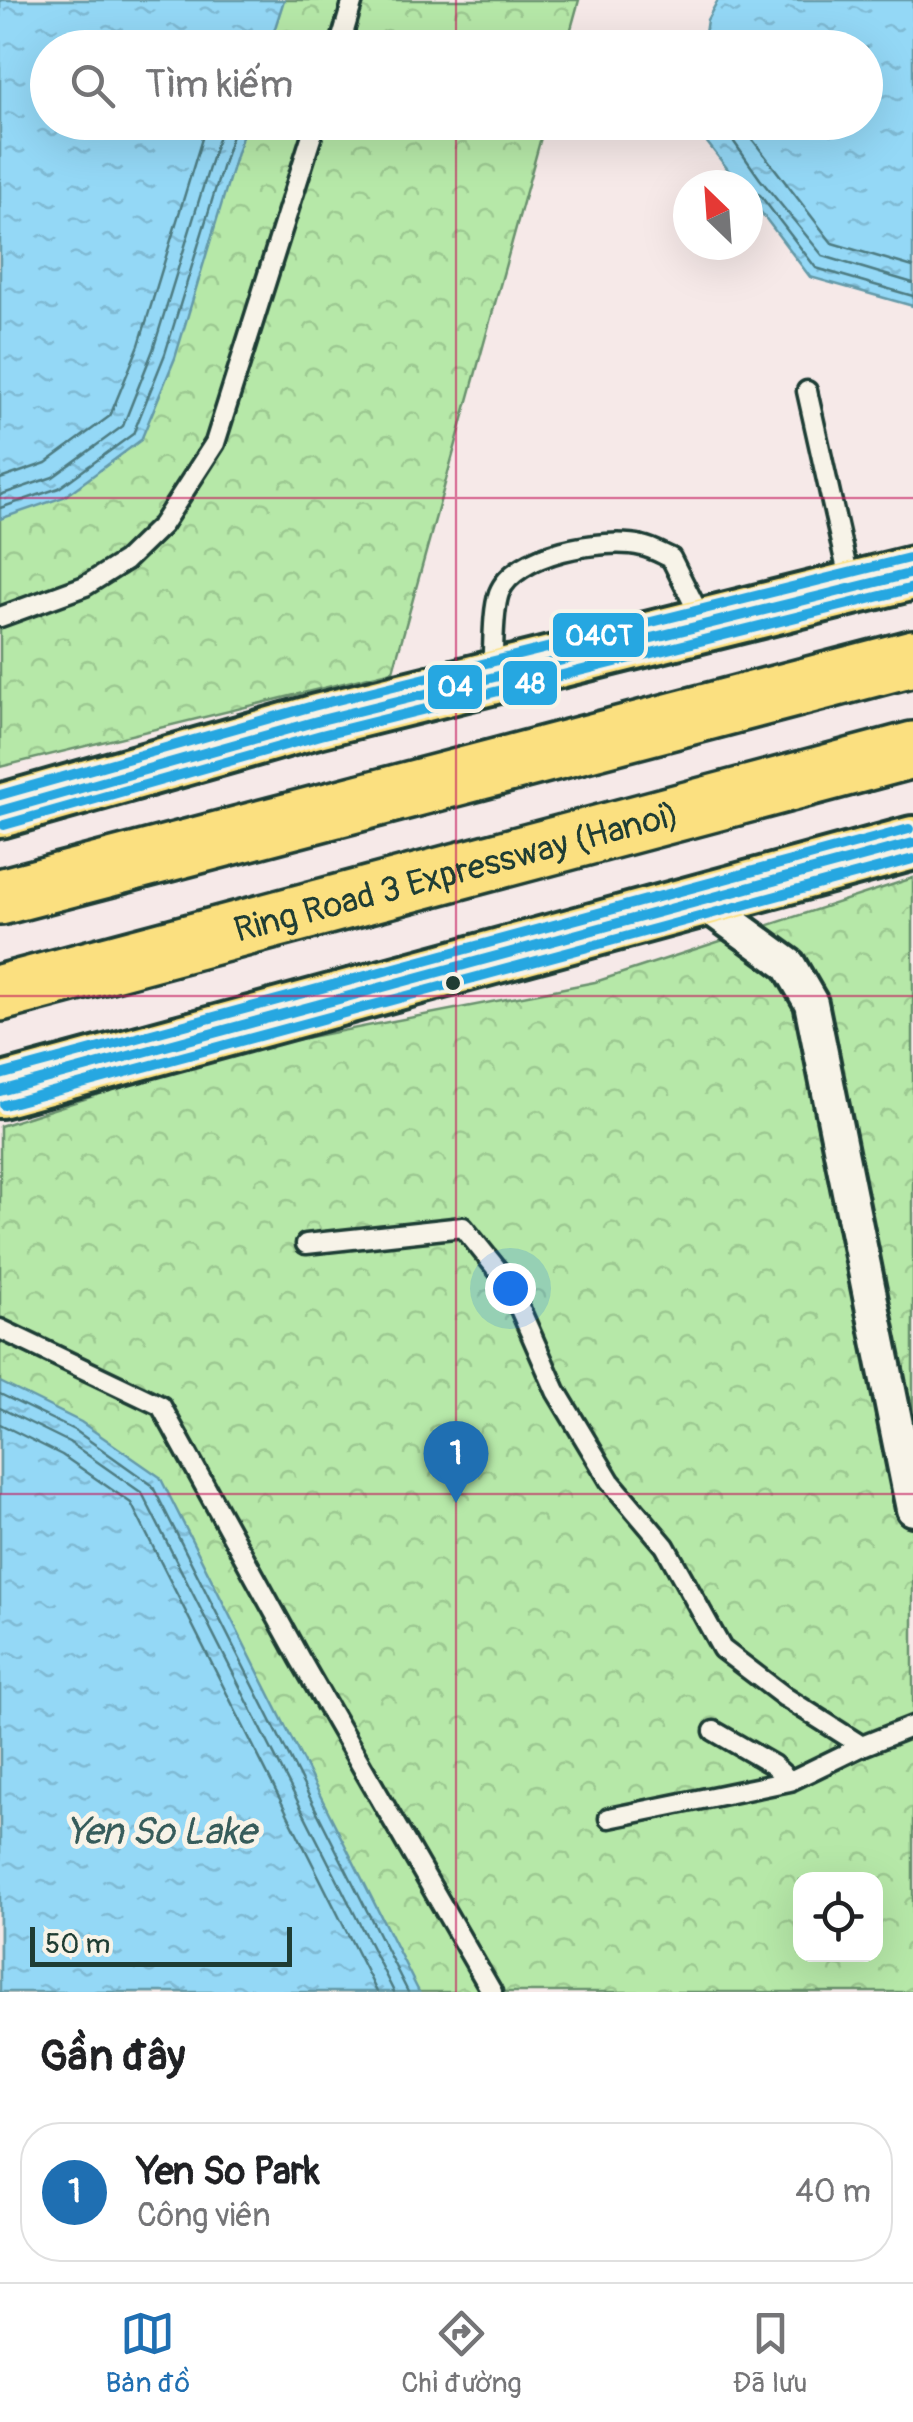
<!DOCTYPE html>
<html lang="vi">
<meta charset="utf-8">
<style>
:root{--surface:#fff;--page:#f2f2f2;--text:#202124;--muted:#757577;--line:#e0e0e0;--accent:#1f6fb2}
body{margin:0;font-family:Pangolin,sans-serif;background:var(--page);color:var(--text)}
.controls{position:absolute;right:30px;bottom:30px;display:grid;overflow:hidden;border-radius:20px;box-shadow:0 10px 40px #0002}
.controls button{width:90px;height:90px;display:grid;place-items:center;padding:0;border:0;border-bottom:2px solid var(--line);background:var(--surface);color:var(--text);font:50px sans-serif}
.compass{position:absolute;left:673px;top:170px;width:90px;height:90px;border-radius:50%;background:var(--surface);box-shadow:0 10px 40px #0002;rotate:335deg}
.scale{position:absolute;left:30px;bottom:25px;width:262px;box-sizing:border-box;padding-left:10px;border:5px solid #1f3d34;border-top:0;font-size:28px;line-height:35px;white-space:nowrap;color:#1f3d34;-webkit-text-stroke:8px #f7f3e8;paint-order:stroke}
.you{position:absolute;left:510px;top:1288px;width:35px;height:35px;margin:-25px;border:8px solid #fff;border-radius:50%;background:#1a73e8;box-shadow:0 0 0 15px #1a73e833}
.badge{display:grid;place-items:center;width:65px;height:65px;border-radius:50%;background:var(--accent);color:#fff;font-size:32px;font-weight:700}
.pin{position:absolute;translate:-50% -82px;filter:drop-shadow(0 2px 5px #0008)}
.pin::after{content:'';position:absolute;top:52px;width:35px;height:30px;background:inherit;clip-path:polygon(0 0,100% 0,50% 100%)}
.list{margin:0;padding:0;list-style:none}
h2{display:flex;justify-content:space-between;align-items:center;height:130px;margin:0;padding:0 40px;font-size:42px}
h2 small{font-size:32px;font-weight:400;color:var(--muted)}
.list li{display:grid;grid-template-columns:65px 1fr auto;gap:30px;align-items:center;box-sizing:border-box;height:140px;margin:0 20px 20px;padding:0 20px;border:2px solid var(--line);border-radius:40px}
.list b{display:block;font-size:38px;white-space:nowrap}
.list p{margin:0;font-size:32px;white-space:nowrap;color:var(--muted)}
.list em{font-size:32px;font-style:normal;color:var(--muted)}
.icon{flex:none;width:55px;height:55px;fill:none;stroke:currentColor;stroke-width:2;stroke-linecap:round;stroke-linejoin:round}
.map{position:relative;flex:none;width:913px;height:1992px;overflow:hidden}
.search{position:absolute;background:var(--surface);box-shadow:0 10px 40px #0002;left:30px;right:30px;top:30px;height:110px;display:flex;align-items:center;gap:25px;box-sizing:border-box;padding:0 35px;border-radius:55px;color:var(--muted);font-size:38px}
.sheet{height:290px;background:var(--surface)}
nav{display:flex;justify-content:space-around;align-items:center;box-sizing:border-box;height:140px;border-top:2px solid var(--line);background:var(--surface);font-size:28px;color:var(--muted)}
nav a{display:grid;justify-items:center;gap:5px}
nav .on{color:var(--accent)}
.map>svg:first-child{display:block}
</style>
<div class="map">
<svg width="913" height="1992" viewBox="0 0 913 1992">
<defs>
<pattern id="park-crowns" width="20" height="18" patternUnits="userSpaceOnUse" patternTransform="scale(2.5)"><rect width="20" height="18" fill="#b6e8a8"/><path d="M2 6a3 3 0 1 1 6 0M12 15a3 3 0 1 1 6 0" fill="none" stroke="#9cc891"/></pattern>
<pattern id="water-ripples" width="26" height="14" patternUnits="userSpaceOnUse" patternTransform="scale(2.5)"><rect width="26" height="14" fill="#94d8f6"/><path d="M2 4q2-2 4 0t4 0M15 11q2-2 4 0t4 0" fill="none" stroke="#7fbad4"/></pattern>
</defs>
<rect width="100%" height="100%" fill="#f6e9e8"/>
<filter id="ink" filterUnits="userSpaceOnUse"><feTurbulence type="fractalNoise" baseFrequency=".01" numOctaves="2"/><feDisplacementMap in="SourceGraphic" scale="20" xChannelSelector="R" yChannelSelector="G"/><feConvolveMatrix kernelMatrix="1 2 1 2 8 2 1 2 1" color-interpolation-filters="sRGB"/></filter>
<g filter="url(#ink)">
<path fill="url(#park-crowns)" stroke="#6a926e" stroke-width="2.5" fill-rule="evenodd" d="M0 0H579L566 47 48 48V122L545 123 393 671 0 767Z
M913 878V1992H0V1126L228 1053 595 982ZM800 1880H876V1954H800Z"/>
<path fill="url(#water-ripples)" stroke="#659aa8" stroke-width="2.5" d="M0 0H284L269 47 48 48V122L246 123 175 358 141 440 64 497 0 519Z
M718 0H913V306L810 277 748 195V185H740L692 123 866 122V48L703 47 707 20Z
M0 1382 81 1422 160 1477 419 1992H0Z"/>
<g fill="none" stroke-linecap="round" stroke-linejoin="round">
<path stroke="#4e7b82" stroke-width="2.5" d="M720 122 760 179 823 256 913 283
M739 122 832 243 913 267
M748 188 760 195 816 268 913 296
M0 479 46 463 110 416 139 345 207 122
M0 495 53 477 123 426 153 350 223 122
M0 508 59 488 133 434 165 354 236 122
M0 1394 76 1431 152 1485 408 1992
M0 1408 69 1442 142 1493 394 1992
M0 1424 62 1455 131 1503 377 1992"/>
<defs>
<path id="service" d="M339 48 353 0
M807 391 850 583
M0 617 85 586 125 561 162 525 215 443 316 122
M492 672C494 651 492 613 499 593 514 553 605 537 642 546 652 548 662 554 671 558L702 620
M306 1244 463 1227 509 1284 556 1391 610 1481 665 1546 722 1649 785 1697 862 1746
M0 1329 161 1406 300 1659 492 1992
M714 1731 773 1765 790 1781 862 1746 913 1726
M609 1818 790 1781"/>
<path id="minor" d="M701 901 789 965 811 1003 913 1509"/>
<path id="primary" d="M0 811 317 721 913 573
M0 1091 913 843"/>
<g id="motorway">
<path d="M0 897 913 658"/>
<path id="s1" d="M0 993 913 750"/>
</g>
</defs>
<use href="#service" stroke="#1f3d34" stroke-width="25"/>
<use href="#minor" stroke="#1f3d34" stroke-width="40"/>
<use href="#primary" stroke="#1f3d34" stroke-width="60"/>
<use href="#motorway" stroke="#1f3d34" stroke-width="62"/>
<use href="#service" stroke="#f7f3e8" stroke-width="18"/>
<use href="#minor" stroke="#f7f3e8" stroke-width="32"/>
<use href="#primary" stroke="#fbe080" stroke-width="52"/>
<use href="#motorway" stroke="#fbe080" stroke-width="55"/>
<defs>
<path id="bus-1" d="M0 811 317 721 913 573
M0 1091 913 843"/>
<path id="bus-2" d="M4 825 321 735 913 588
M4 1105 913 859"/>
<path id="bus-3" d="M0 795 313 706 909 558
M0 1075 909 829"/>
</defs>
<use href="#bus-1" stroke="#f7f3e8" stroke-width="18"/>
<use href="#bus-2" stroke="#f7f3e8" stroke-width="18"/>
<use href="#bus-3" stroke="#f7f3e8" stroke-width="18"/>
<use href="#bus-1" stroke="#26a7e1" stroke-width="10"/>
<use href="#bus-2" stroke="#26a7e1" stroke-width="10"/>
<use href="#bus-3" stroke="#26a7e1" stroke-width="10"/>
</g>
</g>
<path fill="none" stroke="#c2185b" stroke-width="2.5" stroke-opacity="0.55" d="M456 0V48M456 122V1992M0 498H913M0 996H913M0 1494H913"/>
<circle fill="#1f3d34" stroke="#f7f3e8" stroke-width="4" cx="453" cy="983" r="9"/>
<g text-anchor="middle" stroke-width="10" stroke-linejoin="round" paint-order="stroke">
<g font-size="35" fill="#1f3d34" stroke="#f7f3e8">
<text dy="12" stroke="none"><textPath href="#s1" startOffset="472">Ring Road 3 Expressway (Hanoi)</textPath></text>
</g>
<g font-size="38" font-style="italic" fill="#365c5b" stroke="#f7f3e8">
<text x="161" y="1844">Yen So Lake</text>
</g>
</g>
<g stroke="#f7f3e8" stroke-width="4">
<rect x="551" y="611" width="95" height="48" rx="10" fill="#26a7e1"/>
<rect x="501" y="659" width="58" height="48" rx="10" fill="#26a7e1"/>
<rect x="426" y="663" width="58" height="48" rx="10" fill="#26a7e1"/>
</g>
<g font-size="28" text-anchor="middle" font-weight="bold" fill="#fff">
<text x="599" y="645">04CT</text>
<text x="530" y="693">48</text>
<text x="455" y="696">04</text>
</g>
</svg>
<div class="controls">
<button><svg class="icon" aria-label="locate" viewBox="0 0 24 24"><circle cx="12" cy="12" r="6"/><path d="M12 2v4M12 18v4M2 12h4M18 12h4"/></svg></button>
</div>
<svg class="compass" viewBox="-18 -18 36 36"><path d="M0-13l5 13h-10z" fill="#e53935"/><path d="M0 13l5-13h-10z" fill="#757577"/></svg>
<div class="scale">50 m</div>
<div class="you"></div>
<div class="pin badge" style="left:456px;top:1503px">1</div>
<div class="search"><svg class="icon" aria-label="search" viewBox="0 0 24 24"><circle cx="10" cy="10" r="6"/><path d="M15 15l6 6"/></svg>Tìm kiếm</div>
</div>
<section class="sheet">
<h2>Gần đây<small></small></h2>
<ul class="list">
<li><span class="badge">1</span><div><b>Yen So Park</b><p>Công viên</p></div><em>40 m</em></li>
</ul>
</section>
<nav>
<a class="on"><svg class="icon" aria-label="map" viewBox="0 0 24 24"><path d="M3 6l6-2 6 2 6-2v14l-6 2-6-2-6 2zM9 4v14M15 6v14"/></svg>Bản đồ</a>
<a><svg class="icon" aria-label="directions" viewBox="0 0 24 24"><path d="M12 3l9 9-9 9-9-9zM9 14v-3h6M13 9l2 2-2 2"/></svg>Chỉ đường</a>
<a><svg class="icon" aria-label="saved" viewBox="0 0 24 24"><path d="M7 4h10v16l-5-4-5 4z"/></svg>Đã lưu</a>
</nav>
